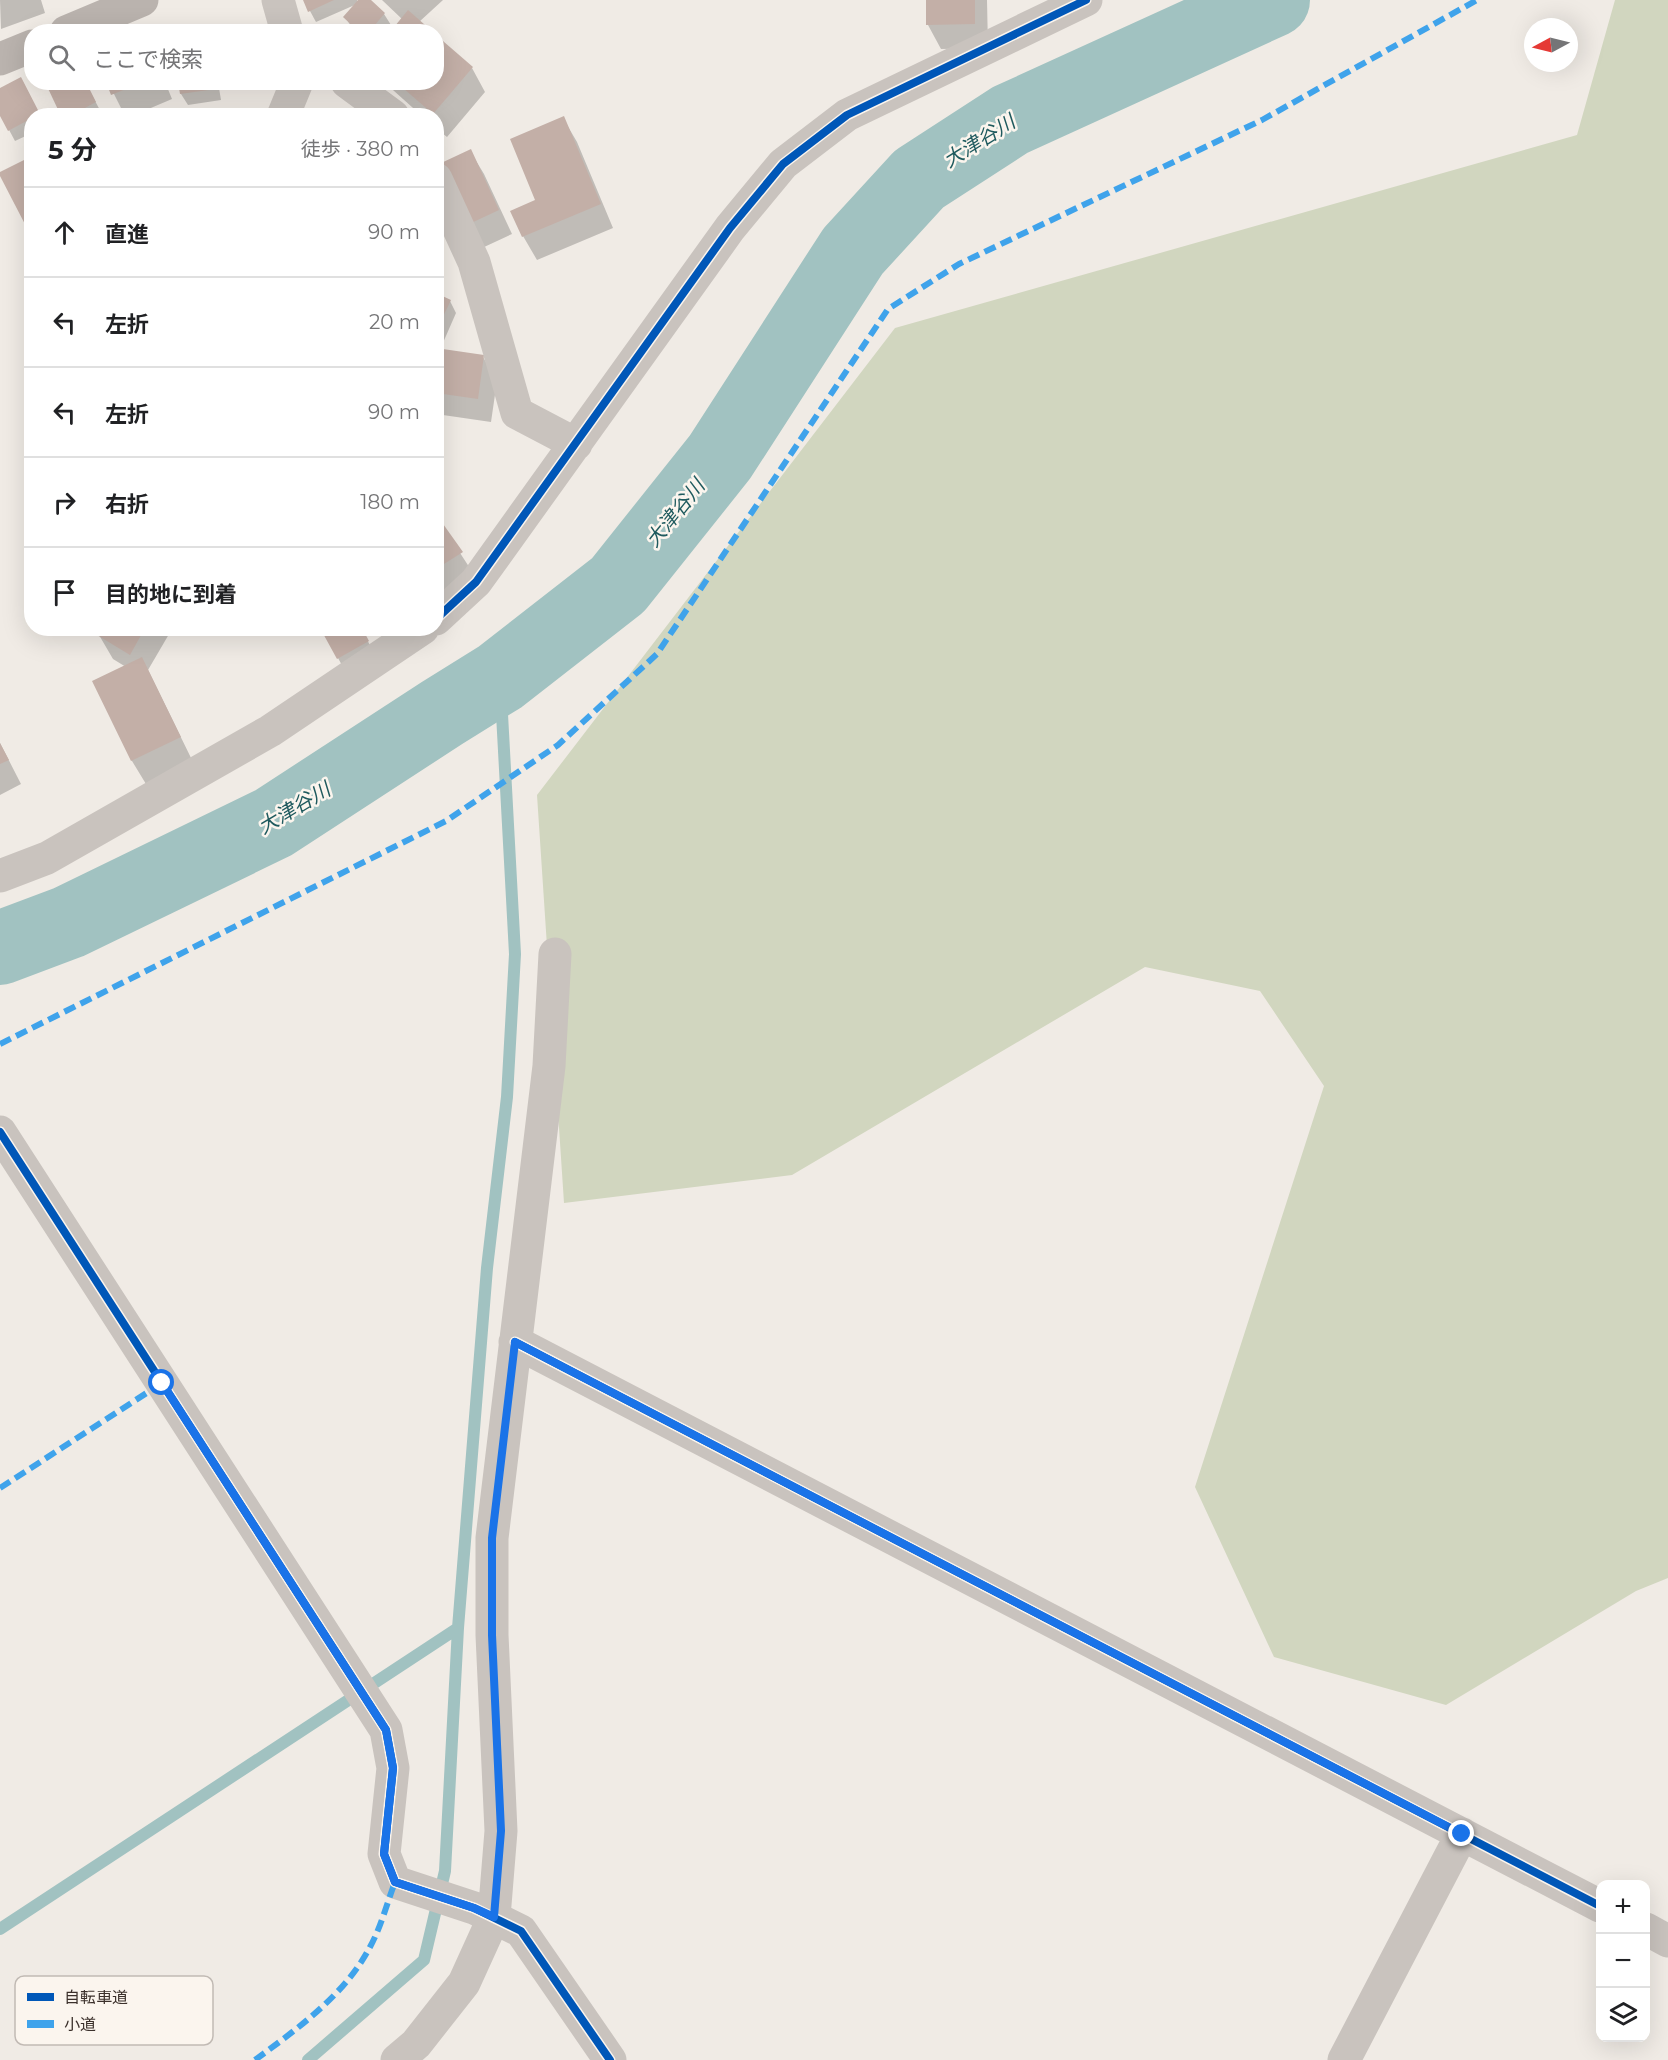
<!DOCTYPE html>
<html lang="ja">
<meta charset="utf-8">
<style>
:root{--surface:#fff;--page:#f6f6f6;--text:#202124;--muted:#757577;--line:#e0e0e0}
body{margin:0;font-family:Montserrat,"Noto Sans JP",sans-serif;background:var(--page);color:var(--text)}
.controls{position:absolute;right:18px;bottom:18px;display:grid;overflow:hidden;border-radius:12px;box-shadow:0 6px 24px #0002}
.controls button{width:54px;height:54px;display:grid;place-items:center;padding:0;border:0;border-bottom:2px solid var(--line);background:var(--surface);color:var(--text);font:30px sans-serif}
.compass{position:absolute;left:1524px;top:18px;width:54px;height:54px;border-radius:50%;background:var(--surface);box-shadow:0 6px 24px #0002;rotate:263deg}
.stop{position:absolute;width:18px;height:18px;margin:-14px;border:4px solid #1a73e8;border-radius:50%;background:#fff}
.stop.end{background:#1a73e8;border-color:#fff;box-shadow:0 2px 6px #0008}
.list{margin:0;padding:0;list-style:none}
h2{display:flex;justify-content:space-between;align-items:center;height:78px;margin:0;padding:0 24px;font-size:26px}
h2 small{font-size:20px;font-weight:400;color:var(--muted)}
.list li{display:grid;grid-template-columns:39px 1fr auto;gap:18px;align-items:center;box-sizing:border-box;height:90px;padding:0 24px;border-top:2px solid var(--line)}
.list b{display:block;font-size:22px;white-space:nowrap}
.list em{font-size:20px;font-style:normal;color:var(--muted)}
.icon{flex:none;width:33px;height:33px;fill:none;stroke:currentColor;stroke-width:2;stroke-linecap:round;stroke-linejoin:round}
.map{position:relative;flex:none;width:1668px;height:2060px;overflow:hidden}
.search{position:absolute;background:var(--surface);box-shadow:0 6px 24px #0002;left:24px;top:24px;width:420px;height:66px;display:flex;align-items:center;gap:15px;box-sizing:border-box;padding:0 21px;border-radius:24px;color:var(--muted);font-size:22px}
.panel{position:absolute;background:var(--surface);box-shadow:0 6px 24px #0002;left:24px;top:108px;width:420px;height:528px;border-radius:24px}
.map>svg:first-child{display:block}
</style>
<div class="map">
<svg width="1668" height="2060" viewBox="0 0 1668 2060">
<rect width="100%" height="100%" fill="#f0ebe5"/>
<path fill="#d1d6bf" d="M1615 0H1668V1578L1636 1591 1446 1705 1274 1657 1195 1487 1324 1086 1260 991 1145 967 792 1175 564 1203 537 795 895 328 1577 135Z"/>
<path fill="#0003" d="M0 0H41L45 13 1 29Z
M304 0H357L358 3 360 0H369L384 14 391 25 385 32H355L345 17 357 4 316 22Z
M382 0H443L419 22 402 19Z
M927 0H987L988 48 941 49 928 25Z
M472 68 485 92 447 137 436 128V116H422L384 82H436Z
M85 82 102 114 98 116H63Z
M108 82H165L172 99 132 116H125Z
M179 82H218L221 100 188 105 181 94Z
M0 90H27L40 116H32V133L15 141 0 113Z
M563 118 577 142 613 228 537 260 523 236 537 200Z
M470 151 484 174 512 234 482 248 441 165Z
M436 295 450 301 456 313 442 345 436 342Z
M436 350 483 357 497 381 491 422 436 414Z
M436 516 475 576 436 602Z
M103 628 172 629 148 670 193 762 146 784 132 761 94 682 126 667 113 659 99 635Z
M361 628 374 653 344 669 338 658Z
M0 743 21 784 0 795Z"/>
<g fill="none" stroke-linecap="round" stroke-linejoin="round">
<path stroke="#a1c2c1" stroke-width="12" d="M0 1929 458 1628
M308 2060 424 1960 445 1871 458 1628 487 1268 507 1097 515 954 500 677"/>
<path stroke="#a1c2c1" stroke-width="74" d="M0 948 69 922 273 823 442 713 500 677 618 585 720 457 853 251 919 179 1010 120 1273 0"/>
</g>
<path fill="#c3afa7" d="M303 0H334L308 12Z
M358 0H371L385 13 369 32H359L343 17Z
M926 0H975V24L926 25Z
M408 10 433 32H390Z
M436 35 473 67 433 114 396 82H436Z
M21 77 40 114 32 116V118L8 131 0 116V88Z
M45 82H86L96 102 70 116H61Z
M106 82H141V83L111 95Z
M178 82H215L216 89 180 94Z
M564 116 601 204 522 237 510 211 535 200 510 139Z
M471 149 499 210 467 225 439 164Z
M32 156V231L29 232 0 176V172Z
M436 293 451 300 436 331Z
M436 348 484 355 478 399 436 393Z
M436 514 463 552 436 569Z
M101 628H145L130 655 97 635Z
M320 628H362L369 641 337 659Z
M142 657 181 737 131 761 92 681Z
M0 743 9 760 0 764Z"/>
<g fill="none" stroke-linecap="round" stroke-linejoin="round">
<path stroke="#c9c3be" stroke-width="33" d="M278 0 287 32
M347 82 393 116
M283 116 297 82
M436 179 474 262 517 413 576 444
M436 619 476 582 730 228 783 164 847 115 1086 0
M0 876 47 858 270 731 423 628
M0 1132 386 1730 393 1768 384 1854 395 1882 474 1908 521 1931 610 2060
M515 1342 1600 1906
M1646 1929 1668 1941
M397 2060 416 2044 464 1983 494 1917 501 1831 492 1635V1538L549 1066 555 954
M1344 2060 1462 1834"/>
<path stroke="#bab3ae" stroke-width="33" d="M66 32 142 0
M0 59 32 46"/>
<path stroke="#3fa3eb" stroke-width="6" stroke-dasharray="12 6" stroke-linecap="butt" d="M0 1044 446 821 558 745 657 654 888 309 959 264 1262 120 1477 0
M0 1488 162 1383
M255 2060C297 2029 345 1995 370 1947 381 1927 387 1903 395 1882"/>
<defs>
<path id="cycleway" d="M436 619 476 582 730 228 783 164 847 115 1086 0
M0 1132 386 1730 393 1768 384 1854 395 1882 474 1908 521 1931 610 2060
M515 1342 1600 1906"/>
</defs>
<use href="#cycleway" stroke="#fbf5ee" stroke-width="11"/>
<use href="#cycleway" stroke="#0057b8" stroke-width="8"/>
</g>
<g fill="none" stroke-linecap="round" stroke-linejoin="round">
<path stroke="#1a73e8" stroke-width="8" d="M162 1383 386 1730 393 1768 384 1854 395 1882 474 1908 494 1917 501 1831 492 1635V1538L515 1342 1462 1834"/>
</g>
<g text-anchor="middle" stroke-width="5" stroke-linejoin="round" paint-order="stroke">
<g font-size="20" font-style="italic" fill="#1f5a5e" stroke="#fbf5ee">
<text transform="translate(979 141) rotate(-32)" y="7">大津谷川</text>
<text transform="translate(675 513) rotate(-51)" y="7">大津谷川</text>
<text transform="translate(294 808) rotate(-31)" y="7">大津谷川</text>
</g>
</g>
<rect x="15" y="1976" width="198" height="69" rx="9" fill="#fbf5ee" stroke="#c1bab4" stroke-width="1.5"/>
<rect x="27" y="1993" width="27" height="8" fill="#0057b8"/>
<rect x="27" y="2020" width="27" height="8" fill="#3fa3eb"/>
<g font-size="16" fill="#3b302b">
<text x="64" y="2003">自転車道</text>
<text x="64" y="2030">小道</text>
</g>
</svg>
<div class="controls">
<button>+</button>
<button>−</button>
<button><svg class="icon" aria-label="layers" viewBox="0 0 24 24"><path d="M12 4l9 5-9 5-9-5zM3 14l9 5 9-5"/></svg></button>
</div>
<svg class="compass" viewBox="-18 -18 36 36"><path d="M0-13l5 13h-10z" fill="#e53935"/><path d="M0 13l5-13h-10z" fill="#757577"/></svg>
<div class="stop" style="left:162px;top:1383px"></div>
<div class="stop end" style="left:1462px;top:1834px"></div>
<div class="search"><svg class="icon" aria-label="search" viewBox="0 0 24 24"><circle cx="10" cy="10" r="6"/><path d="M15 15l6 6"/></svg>ここで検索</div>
<section class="panel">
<h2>5 分<small>徒歩 · 380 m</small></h2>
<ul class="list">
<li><svg class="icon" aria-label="ahead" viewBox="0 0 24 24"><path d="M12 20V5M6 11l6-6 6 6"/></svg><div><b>直進</b></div><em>90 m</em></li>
<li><svg class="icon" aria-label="left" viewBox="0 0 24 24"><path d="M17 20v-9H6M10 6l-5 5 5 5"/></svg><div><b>左折</b></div><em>20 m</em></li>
<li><svg class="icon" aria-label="left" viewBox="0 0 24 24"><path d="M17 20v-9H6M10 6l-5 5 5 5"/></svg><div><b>左折</b></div><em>90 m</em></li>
<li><svg class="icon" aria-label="right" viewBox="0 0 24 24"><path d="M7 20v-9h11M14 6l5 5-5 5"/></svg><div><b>右折</b></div><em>180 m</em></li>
<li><svg class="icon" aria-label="arrive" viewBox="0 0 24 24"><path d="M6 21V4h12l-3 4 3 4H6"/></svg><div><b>目的地に到着</b></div></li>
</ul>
</section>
</div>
